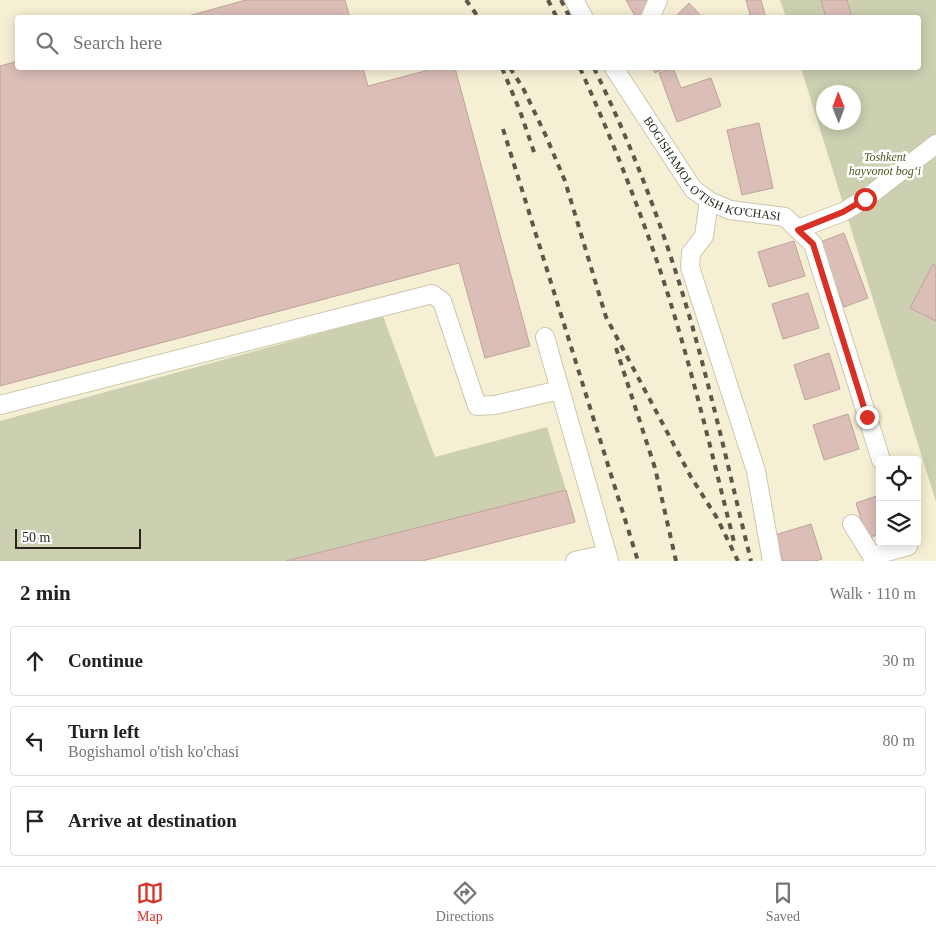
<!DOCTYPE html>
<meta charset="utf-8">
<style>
:root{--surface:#fff;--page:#f6f6f6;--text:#222;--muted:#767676;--line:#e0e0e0;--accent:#d93025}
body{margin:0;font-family:"Times New Roman",serif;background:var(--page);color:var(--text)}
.controls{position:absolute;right:15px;bottom:15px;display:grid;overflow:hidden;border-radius:5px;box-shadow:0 2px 12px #0003}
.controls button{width:45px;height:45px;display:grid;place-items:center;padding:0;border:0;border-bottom:1px solid var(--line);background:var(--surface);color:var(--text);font:25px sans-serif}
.compass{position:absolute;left:816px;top:85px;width:45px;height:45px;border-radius:50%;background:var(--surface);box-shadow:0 2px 12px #0003;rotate:359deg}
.scale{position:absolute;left:15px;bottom:12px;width:126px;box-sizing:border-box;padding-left:5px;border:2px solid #28261c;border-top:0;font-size:14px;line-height:18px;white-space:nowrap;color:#28261c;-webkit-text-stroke:4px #fff;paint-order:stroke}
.stop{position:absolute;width:15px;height:15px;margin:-11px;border:4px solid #d93025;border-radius:50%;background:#fff}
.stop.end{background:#d93025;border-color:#fff;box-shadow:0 1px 5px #0008}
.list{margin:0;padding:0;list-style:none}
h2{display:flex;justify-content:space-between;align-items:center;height:65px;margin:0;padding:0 20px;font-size:21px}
h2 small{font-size:16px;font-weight:400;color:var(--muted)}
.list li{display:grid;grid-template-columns:32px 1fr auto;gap:15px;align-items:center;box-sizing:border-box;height:70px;margin:0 10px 10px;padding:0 10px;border:1px solid var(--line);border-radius:5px}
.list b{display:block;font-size:19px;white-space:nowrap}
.list p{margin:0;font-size:16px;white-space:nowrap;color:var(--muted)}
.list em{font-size:16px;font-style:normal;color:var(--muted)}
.icon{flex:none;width:28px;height:28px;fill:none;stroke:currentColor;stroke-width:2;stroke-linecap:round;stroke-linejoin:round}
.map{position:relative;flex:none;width:936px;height:561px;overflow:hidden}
.search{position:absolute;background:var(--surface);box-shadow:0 2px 12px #0003;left:15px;right:15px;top:15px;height:55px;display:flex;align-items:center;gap:12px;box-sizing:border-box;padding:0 18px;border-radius:5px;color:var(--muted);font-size:19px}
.sheet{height:305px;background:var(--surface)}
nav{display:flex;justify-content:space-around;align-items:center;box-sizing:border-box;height:70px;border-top:1px solid var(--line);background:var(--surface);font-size:14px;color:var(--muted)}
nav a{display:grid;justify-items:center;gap:2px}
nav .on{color:var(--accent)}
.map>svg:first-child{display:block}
</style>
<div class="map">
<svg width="936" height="561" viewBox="0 0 936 561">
<rect width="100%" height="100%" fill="#f5efd4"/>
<path fill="#ccd0b1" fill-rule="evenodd" d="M780 0H936V502L801 68H918V18L786 17ZM824 92H854V122H824Z
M383 316 435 457 547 427 566 490 286 561H0V421Z"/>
<path fill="#dcbeb8" stroke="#bfa29c" d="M246 0H345L350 18H181Z
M626 0H654L649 10 640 18H636Z
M746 0H761L766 18H751Z
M821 0H847L852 18H826Z
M689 3 703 18H674Z
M18 61V68H363L368 86 436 68H455L530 346 485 358 459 263 0 386V66Z
M652 68H666L655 73Z
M673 68 681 88 711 78 721 106 677 122 659 73Z
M759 123 773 188 742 195 727 130Z
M844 233 868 298 844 307 820 242Z
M794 241 805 276 769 287 758 252Z
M933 264 936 266V321L910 308Z
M808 293 819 328 783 339 772 304Z
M829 353 840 389 805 400 794 365Z
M848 414 859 449 824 460 813 425Z
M566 490 575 522 422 561H286Z
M880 495V534L867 538 856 503Z
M811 524 822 559 816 561H783L775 535Z"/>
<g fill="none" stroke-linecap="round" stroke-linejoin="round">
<defs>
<g id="minor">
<path d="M574 0 584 18"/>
<path d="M650 18 658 0"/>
<path id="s1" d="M614 68 693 189 709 201 730 210 785 217 813 244 881 460"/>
<path d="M709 201 704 236 691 253 690 267 756 471 772 561"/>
<path d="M798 229 843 212 865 199 936 144"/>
<path d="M545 337 609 561"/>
<path d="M0 405 432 294 442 301 477 406 495 405 560 390"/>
<path d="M852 524 872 556 908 546"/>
<path d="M575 561 607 554"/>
</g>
</defs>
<use href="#minor" stroke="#ccc7ad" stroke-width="20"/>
<use href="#minor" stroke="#fff" stroke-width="18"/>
<path stroke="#5b584a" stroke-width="4" stroke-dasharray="6 6" stroke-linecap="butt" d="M466 0 479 18
M548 0 557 18
M561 0 570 18
M502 68 520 111 535 155
M510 68 523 88 546 136 565 181 606 317 691 477 717 518 738 561
M580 68C611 137 639 207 663 279 691 365 712 454 734 542
M594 68C642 166 679 271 706 377 722 438 736 500 751 561
M503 129 638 561
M616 348 655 468 676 561"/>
</g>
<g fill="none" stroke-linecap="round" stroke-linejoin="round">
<path stroke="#d93025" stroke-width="6" d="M865 199 843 212 798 230 813 244 867 417"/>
</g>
<g text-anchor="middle" stroke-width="5" stroke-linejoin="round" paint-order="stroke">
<g font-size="12" font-style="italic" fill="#51551e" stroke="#fff">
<text x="885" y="161">Toshkent<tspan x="885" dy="14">hayvonot bogʻi</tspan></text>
</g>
<g font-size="12" fill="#28261c" stroke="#fff">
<text dy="4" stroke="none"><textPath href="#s1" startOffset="149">BOGISHAMOL O'TISH KO'CHASI</textPath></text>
</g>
</g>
</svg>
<div class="controls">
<button><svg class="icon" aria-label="locate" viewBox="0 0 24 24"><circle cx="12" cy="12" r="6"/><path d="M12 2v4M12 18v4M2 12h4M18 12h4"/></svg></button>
<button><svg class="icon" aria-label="layers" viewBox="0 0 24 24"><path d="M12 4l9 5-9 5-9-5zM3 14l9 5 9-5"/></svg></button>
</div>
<svg class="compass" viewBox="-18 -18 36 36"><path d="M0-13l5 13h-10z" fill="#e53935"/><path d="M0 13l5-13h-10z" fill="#767676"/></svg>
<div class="scale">50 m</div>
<div class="stop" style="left:865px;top:199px"></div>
<div class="stop end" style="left:867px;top:417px"></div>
<div class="search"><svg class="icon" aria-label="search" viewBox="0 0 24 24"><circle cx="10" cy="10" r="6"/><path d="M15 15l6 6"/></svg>Search here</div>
</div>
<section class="sheet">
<h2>2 min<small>Walk · 110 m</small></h2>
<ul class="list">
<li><svg class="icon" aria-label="ahead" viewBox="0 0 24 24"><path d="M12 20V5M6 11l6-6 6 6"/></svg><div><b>Continue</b></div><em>30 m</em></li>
<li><svg class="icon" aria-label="left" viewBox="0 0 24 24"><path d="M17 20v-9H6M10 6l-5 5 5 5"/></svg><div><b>Turn left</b><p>Bogishamol o'tish ko'chasi</p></div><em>80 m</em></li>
<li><svg class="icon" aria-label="arrive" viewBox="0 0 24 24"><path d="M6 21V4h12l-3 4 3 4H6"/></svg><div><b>Arrive at destination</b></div></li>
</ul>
</section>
<nav>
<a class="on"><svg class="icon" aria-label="map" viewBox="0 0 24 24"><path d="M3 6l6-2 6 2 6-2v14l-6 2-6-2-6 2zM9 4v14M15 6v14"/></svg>Map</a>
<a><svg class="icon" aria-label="directions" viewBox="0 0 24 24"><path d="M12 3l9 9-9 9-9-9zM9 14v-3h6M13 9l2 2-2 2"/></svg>Directions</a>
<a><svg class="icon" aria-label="saved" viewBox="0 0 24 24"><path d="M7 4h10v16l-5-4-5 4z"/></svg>Saved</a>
</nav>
